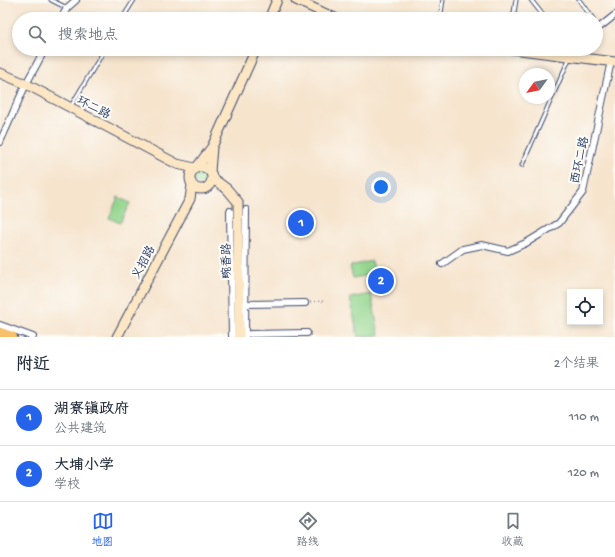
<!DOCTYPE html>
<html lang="zh">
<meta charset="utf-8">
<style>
:root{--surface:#fff;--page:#f2f2f3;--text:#1f2937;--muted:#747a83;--line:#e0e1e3;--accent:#2563eb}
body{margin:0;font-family:"Gochi Hand","LXGW WenKai TC",sans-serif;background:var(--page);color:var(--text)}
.controls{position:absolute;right:12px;bottom:12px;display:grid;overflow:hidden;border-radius:0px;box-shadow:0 2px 6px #0003}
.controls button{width:36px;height:36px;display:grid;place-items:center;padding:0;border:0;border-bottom:1px solid var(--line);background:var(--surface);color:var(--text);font:20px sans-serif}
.compass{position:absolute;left:519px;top:68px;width:36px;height:36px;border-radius:50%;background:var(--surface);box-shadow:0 2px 6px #0003;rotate:237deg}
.you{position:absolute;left:381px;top:187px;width:14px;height:14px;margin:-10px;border:3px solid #fff;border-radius:50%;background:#1a73e8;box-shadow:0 0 0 6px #1a73e833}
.badge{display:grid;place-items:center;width:26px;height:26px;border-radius:50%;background:var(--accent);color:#fff;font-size:13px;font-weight:700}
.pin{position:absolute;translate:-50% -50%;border:2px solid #fff;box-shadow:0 1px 4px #0006}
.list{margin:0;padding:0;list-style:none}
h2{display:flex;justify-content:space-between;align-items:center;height:52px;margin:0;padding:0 16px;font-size:17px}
h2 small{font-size:13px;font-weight:400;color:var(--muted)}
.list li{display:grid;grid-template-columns:26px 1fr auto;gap:12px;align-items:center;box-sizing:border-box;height:56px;padding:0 16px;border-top:1px solid var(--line)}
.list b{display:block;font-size:15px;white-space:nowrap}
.list p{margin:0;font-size:13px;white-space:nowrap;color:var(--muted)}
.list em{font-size:13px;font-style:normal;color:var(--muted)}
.icon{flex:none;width:22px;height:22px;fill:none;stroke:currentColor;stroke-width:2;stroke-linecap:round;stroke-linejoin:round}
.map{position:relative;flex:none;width:615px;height:337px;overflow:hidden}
.search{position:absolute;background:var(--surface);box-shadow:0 2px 6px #0003;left:12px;right:12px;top:12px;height:44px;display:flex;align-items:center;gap:10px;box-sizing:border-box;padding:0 14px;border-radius:22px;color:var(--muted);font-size:15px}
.sheet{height:164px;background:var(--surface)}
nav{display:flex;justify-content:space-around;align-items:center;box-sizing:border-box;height:56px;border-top:1px solid var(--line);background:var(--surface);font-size:11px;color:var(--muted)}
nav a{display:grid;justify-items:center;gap:2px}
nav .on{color:var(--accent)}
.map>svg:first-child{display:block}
</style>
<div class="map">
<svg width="615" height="337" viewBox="0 0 615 337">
<rect width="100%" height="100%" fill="#fdfcf7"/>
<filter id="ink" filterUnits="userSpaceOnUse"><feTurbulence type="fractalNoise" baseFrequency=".025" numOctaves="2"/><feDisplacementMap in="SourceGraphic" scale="8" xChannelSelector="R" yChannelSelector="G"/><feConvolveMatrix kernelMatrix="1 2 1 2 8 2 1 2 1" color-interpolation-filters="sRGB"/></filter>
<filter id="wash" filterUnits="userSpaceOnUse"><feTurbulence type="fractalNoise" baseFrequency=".012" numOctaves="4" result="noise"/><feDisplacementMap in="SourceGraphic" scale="16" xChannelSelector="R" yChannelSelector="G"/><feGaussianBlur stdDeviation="0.9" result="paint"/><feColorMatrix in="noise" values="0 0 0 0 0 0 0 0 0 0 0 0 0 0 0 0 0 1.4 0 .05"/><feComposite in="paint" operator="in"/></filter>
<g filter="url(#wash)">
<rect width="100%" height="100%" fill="#f6e4cd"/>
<path fill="#93d58d" stroke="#578276" d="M194 178a7 7 0 1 1 14 0a7 7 0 1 1-14 0Z
M118 197 130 203 120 223 109 218Z
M372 261 375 274 353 278 350 266Z
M371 294 379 335 358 337 350 298Z"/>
</g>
<g filter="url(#ink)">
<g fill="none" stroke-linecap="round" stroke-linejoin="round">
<defs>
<path id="lane" d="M51 0 67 8
M531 0 546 19
M579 0 593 19
M122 19 134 0
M440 19 443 0
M513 19 516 0
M71 106 105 49
M522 165 570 57"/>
<path id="street" d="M61 19 67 8 76 0
M596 30 615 15
M566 55 573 49
M0 142 26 84 45 49
M230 211 232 337
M442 264 463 249 482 245 508 251 526 243 559 223 583 192 611 61
M242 304 305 303
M0 325 33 337
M250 334 307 333
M245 337 246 210"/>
<path id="secondary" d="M296 0 337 19
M269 19 277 0
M512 49 615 62
M0 73 26 84 177 164 195 168
M190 178a11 11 0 1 1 22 0a11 11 0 1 1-22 0Z
M197 167 212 147 256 49
M210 172 212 147
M212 178 227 189 238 202 239 337
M117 337 190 199 192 185"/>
<path id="primary" d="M0 333 12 337"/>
</defs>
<use href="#lane" stroke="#3c4a6f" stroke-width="5"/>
<use href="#street" stroke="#3c4a6f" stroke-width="8"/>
<use href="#secondary" stroke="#3c4a6f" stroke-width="11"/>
<use href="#primary" stroke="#3c4a6f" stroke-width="12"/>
<path stroke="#3c4a6f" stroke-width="1" stroke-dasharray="1 3" stroke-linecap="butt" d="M310 302 323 301"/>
<use href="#lane" stroke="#fff" stroke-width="3"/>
<use href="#street" stroke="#fff" stroke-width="6"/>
<use href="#secondary" stroke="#fce6c4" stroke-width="9"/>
<use href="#primary" stroke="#f7c06b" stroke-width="10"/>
</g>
</g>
<g text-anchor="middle" stroke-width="4" stroke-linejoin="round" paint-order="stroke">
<g font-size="12" fill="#1b2f5e" stroke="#fdfcf7">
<text transform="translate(94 107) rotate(27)" y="4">环二路</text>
<text transform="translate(579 160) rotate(-78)" y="4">西环二路</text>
<text transform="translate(226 261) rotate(-91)" y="4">畹香路</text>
<text transform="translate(143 262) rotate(-62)" y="4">义招路</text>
</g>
</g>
</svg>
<div class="controls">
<button><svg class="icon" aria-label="locate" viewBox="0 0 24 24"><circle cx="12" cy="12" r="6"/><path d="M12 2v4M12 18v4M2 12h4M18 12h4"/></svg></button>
</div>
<svg class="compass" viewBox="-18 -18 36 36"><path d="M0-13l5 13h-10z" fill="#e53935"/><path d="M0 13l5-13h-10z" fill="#747a83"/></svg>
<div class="you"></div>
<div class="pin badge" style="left:301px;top:223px">1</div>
<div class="pin badge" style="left:381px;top:281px">2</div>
<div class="search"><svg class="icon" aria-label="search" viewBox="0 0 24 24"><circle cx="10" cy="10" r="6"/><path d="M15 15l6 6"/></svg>搜索地点</div>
</div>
<section class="sheet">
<h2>附近<small>2个结果</small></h2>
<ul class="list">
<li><span class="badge">1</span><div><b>湖寮镇政府</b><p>公共建筑</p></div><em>110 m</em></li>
<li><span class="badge">2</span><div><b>大埔小学</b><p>学校</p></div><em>120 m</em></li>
</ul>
</section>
<nav>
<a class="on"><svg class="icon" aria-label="map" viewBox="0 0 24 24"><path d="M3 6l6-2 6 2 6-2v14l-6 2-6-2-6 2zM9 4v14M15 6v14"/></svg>地图</a>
<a><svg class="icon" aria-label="directions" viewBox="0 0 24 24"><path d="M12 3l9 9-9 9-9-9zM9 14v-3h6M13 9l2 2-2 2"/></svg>路线</a>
<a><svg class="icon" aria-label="saved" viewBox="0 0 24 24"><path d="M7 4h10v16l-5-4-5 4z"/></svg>收藏</a>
</nav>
